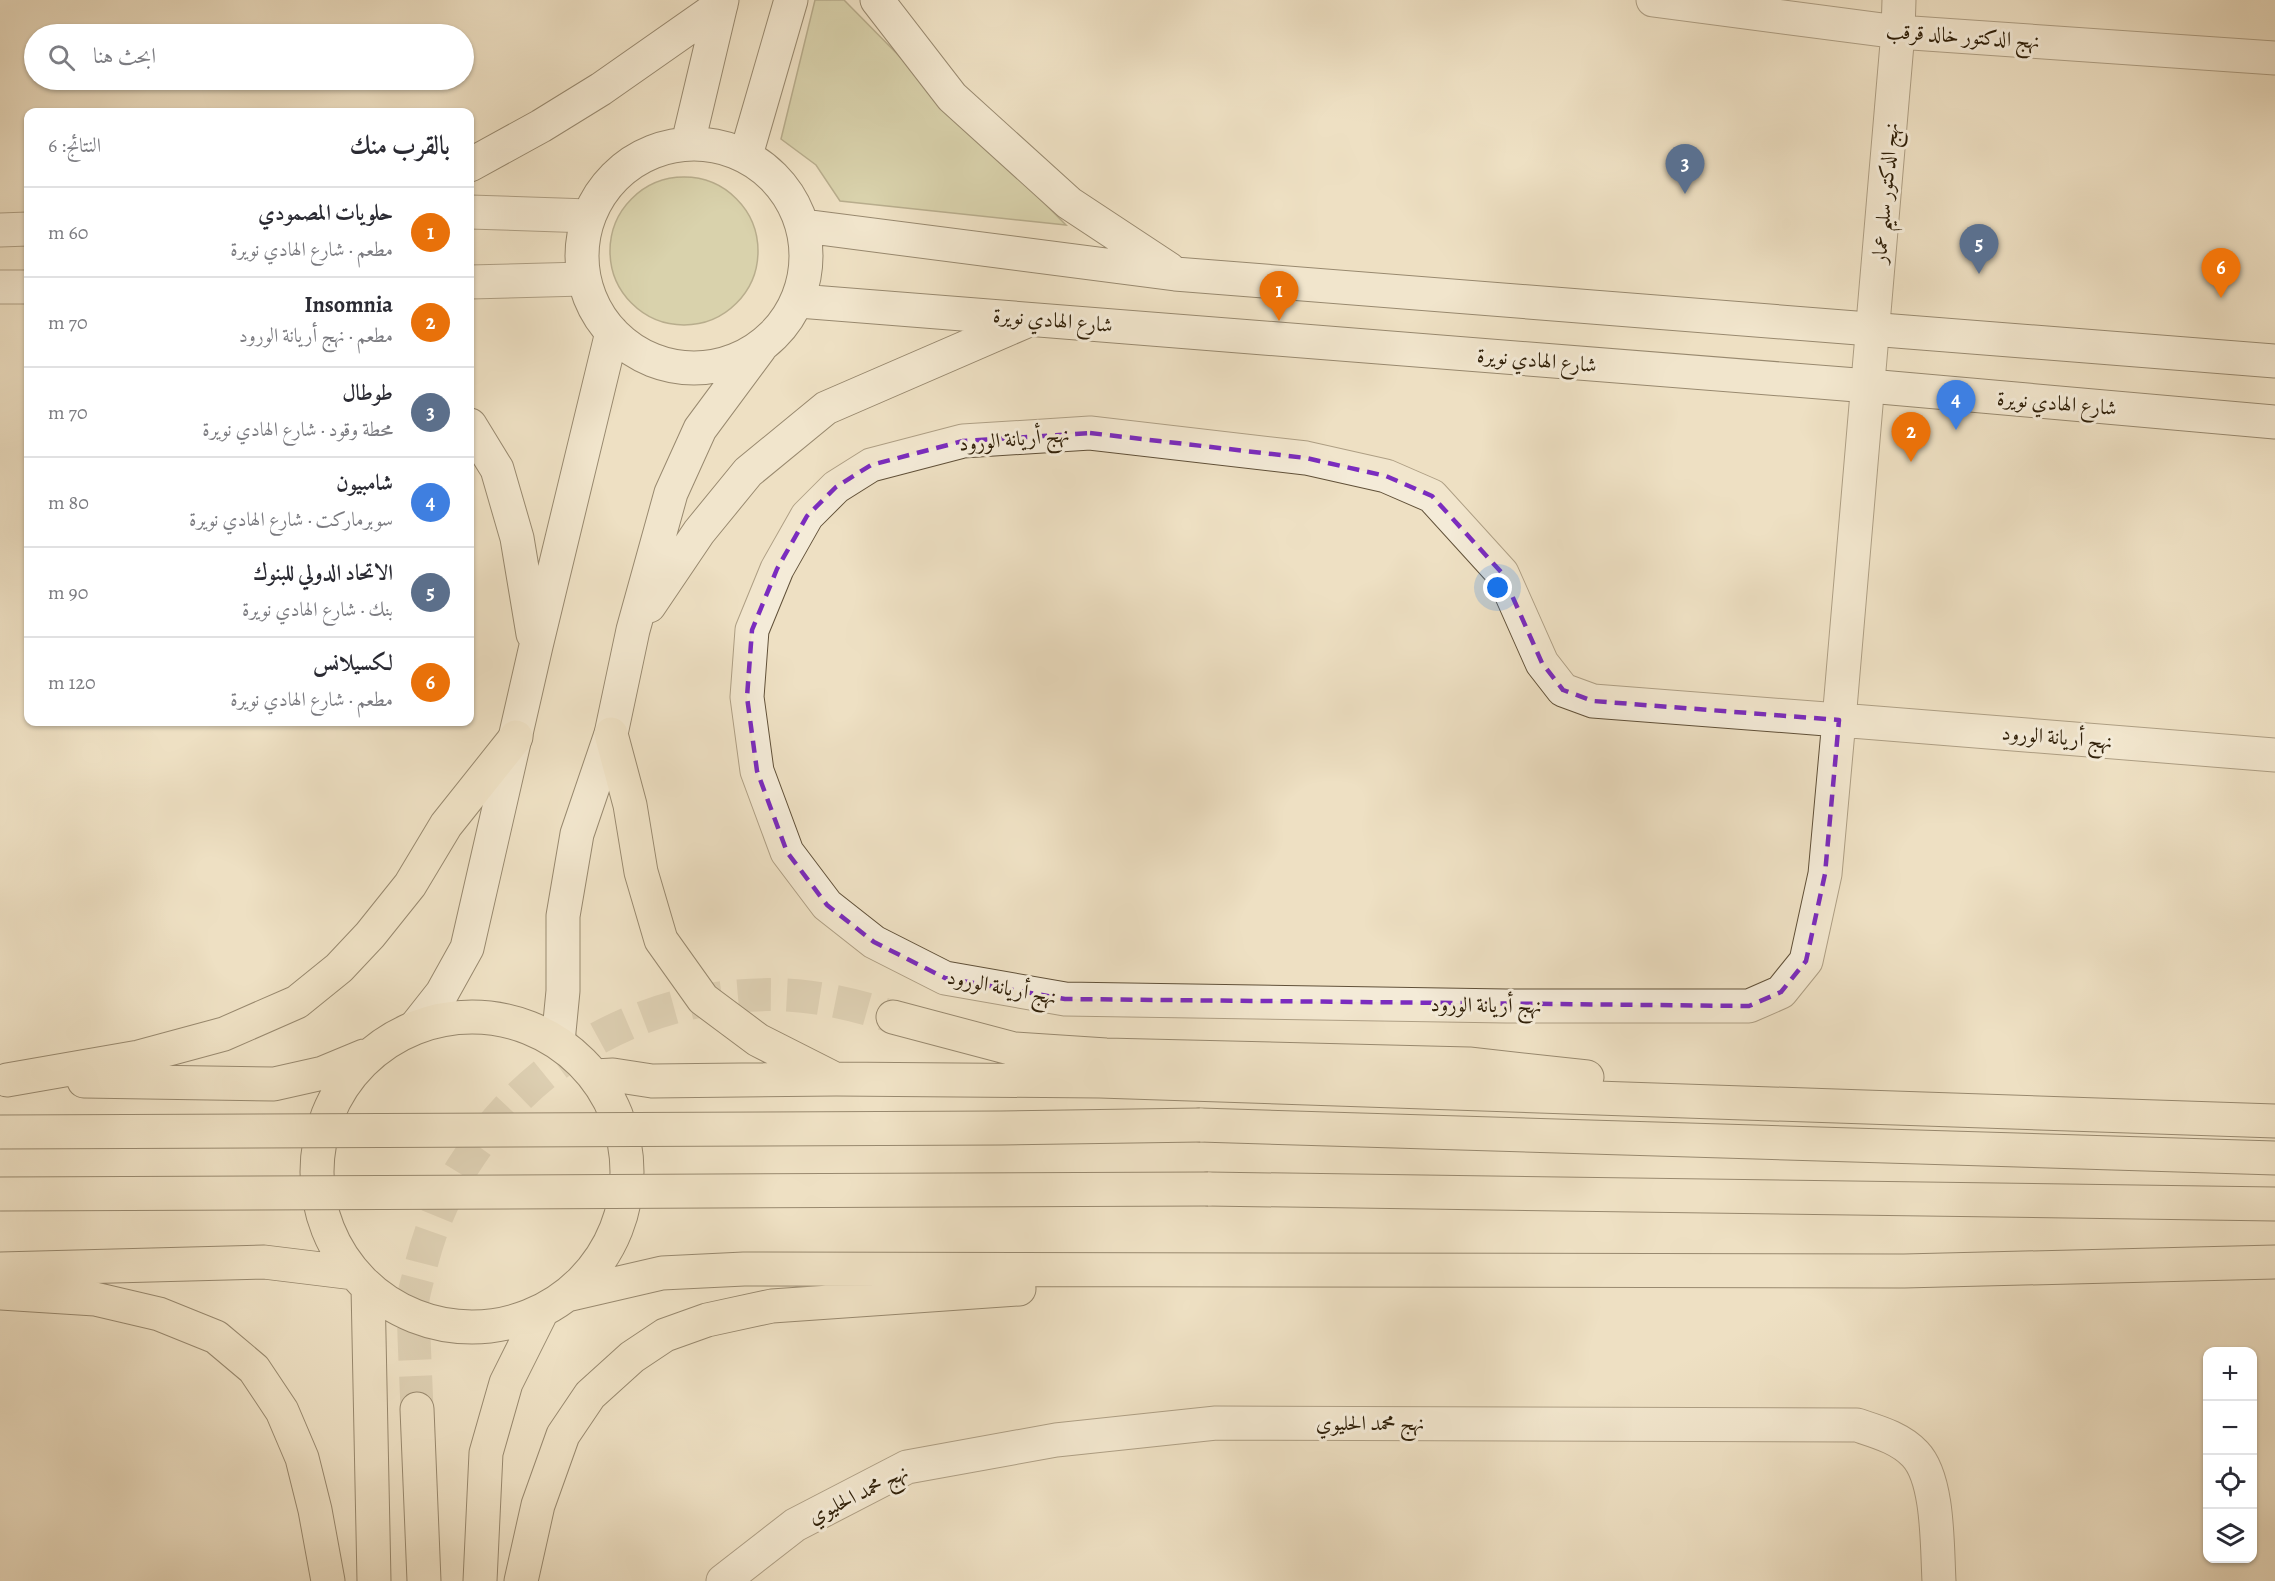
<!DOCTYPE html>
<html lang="ar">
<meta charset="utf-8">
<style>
:root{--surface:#fff;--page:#f7f7f7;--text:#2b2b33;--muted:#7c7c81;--line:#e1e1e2;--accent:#111827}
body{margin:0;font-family:Alegreya,Amiri,serif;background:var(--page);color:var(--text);direction:rtl}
.controls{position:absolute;right:18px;bottom:18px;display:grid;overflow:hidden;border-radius:12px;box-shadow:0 2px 4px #0004}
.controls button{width:54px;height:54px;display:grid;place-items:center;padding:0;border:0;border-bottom:2px solid var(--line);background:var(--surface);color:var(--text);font:30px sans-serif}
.you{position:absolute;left:1498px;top:588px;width:21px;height:21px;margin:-15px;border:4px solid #fff;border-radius:50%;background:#1a73e8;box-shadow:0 0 0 9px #1a73e833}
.badge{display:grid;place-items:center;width:39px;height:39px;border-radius:50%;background:var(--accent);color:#fff;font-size:20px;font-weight:700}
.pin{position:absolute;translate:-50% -50px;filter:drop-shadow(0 2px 3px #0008)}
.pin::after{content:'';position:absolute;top:32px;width:21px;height:18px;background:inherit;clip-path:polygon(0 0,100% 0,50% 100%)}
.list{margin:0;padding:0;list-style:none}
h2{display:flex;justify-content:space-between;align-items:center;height:78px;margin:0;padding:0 24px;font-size:26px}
h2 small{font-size:20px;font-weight:400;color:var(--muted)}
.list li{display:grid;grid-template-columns:39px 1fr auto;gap:18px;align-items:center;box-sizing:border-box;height:90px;padding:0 24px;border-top:2px solid var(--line)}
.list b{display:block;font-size:22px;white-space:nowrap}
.list p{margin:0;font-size:20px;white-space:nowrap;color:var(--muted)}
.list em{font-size:20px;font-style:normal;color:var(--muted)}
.icon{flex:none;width:33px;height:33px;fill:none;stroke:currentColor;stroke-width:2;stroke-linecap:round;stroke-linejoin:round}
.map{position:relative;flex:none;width:2275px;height:1581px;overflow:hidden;direction:ltr}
.search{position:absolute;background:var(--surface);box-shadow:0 2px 4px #0004;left:24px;top:24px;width:450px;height:66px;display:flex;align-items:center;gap:15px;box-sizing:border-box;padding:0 21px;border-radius:33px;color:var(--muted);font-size:22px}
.panel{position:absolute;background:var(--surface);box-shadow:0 2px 4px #0004;left:24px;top:108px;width:450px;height:618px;border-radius:12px;direction:rtl}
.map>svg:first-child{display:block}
</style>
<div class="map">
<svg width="2275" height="1581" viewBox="0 0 2275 1581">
<rect width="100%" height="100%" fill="#eee0c3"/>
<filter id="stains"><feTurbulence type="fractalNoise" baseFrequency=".00333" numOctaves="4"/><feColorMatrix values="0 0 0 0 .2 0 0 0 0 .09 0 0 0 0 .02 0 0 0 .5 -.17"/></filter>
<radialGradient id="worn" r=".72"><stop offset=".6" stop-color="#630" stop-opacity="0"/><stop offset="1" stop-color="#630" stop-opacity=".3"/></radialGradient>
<path fill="#bec190" stroke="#77704c" stroke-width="1.5" d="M815 0H844L1066 225 840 201 816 165 781 139Z
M610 251a74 74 0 1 1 148 0a74 74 0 1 1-148 0Z"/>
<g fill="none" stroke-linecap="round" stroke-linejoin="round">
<path stroke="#c8ba9e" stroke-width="33" stroke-dasharray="33 16" stroke-linecap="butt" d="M417 1409C416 1385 415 1361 414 1337 414 1325 412 1312 413 1300 414 1291 417 1282 419 1274 428 1235 442 1198 464 1165 536 1050 664 984 800 996 831 999 863 1007 893 1017"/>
<defs>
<path id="street" d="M1653 0 1898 32 2275 58
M1899 0 1898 32 1839 720 2275 755
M470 212 589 216
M0 230 28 229
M470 282 583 279
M0 287H28
M1090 433 1306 458 1386 476 1432 496 1502 573 1542 663 1563 690 1593 701 1839 720 1825 874 1806 961 1781 992 1749 1006H1506L1065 999 945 978 874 942 827 905 787 852 757 771 747 697 752 630 777 569 807 516 836 487 871 465 963 441Z
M723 1581 795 1525 907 1467 1056 1440 1216 1423 1857 1425C1878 1432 1900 1438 1915 1454 1939 1479 1937 1547 1939 1581"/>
<path id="secondary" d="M877 0 952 97 1069 203 1169 269
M688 143 722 0
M582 256a112 112 0 1 1 224 0a112 112 0 1 1-224 0Z
M746 155 791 0
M470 165 541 126 601 89 721 5
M804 226 1175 274 2275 361
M799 301 1869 386 2275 422
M470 425 497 469 517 538 533 634
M649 606 699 532 748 472 826 408 1029 320
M416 1026 442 993 467 948 536 646 612 332
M558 1042 563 991V916L577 834 611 734 633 630 671 493 700 429 760 348"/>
<path id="highway" d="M611 734 630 805 641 872 661 940 703 999 758 1040 831 1077
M893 1017 1014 1049 1106 1055 1469 1064 1587 1077
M317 1172a155 155 0 1 1 310 0a155 155 0 1 1-310 0Z
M595 1076 613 1075 652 1081 836 1079 1100 1081 2275 1121
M7 1080 139 1057 224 1034 297 1002 339 968 370 935 410 885 446 825 516 737
M84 1081 274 1084 323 1073 364 1056
M1200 1125 2275 1158
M1208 1189 2275 1204
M0 1269 264 1262 354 1273
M368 1287 374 1581
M0 1293 95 1299 159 1314 216 1337 254 1369 282 1411 302 1458 315 1510 328 1581
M567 1295 662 1273 744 1269 1904 1271 2275 1262
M417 1409 424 1581
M480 1581 486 1453 506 1383 542 1311
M521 1581 538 1505 563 1435 590 1395 632 1357 665 1335 707 1320 772 1306 1019 1289"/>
</defs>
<use href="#street" stroke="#605038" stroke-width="35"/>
<use href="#secondary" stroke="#302009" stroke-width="35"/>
<use href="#highway" stroke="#302009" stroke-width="35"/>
<use href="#street" stroke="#f4ebd8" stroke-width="33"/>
<use href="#secondary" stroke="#f4ebd8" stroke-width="33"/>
<use href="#highway" stroke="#eee0c3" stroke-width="33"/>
<defs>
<path id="highway-bridge" d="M0 1132 1001 1128 1200 1125
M0 1194 1208 1189"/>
</defs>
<use href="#highway-bridge" stroke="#302009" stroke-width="35" stroke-linecap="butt"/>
<use href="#highway-bridge" stroke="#eee0c3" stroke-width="33"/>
</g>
<path d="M0 0H2275V1581H0ZM1090 433 1306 458 1386 476 1432 496 1502 573 1542 663 1563 690 1593 701 1839 720 1825 874 1806 961 1781 992 1749 1006 1065 999 945 978 874 942 827 905 787 852 757 771 747 697 752 630 777 569 807 516 836 487 871 465 963 441Z" fill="#eee0c3" fill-opacity=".55" fill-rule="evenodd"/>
<path fill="none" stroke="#7b2cbf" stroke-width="4.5" stroke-dasharray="12 8" stroke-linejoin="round" d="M1090 433 1306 458 1386 476 1432 496 1502 573 1542 663 1563 690 1593 701 1839 720 1825 874 1806 961 1781 992 1749 1006 1065 999 945 978 874 942 827 905 787 852 757 771 747 697 752 630 777 569 807 516 836 487 871 465 963 441Z"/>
<g text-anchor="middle" stroke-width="6" stroke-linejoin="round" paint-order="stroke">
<g font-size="21" fill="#302009" stroke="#f4ebd8">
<text transform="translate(1963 36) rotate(4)" y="7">نهج الدكتور خالد قرقب</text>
<text transform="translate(1885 193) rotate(-85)" y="7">نهج الدكتور سليم عمار</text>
<text transform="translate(1053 320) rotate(5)" y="7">شارع الهادي نويرة</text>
<text transform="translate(1537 360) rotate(5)" y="7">شارع الهادي نويرة</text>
<text transform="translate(2057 403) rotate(5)" y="7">شارع الهادي نويرة</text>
<text transform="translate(1014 439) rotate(-5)" y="7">نهج أريانة الورود</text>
<text transform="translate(2057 737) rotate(5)" y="7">نهج أريانة الورود</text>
<text transform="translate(1002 987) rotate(11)" y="7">نهج أريانة الورود</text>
<text transform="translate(1486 1005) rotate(1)" y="7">نهج أريانة الورود</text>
<text x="1370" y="1430">نهج محمد الحليوي</text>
<text transform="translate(858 1494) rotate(-26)" y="7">نهج محمد الحليوي</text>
</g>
</g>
<rect width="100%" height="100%" filter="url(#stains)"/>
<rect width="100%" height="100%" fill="url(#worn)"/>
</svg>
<div class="controls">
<button>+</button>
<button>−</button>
<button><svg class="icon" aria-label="locate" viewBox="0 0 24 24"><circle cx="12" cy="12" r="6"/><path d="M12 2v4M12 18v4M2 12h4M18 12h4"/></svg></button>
<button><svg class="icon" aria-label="layers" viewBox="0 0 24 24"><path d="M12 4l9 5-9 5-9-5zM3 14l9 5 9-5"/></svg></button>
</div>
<div class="you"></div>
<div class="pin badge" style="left:1279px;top:321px;background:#e8710a">1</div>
<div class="pin badge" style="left:1911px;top:462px;background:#e8710a">2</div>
<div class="pin badge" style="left:1685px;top:194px;background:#5c6f8a">3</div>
<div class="pin badge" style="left:1956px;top:430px;background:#3f7fe0">4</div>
<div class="pin badge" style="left:1979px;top:274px;background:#5c6f8a">5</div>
<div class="pin badge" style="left:2221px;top:298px;background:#e8710a">6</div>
<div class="search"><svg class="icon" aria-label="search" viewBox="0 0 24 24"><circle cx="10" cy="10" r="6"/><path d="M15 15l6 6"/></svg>ابحث هنا</div>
<section class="panel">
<h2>بالقرب منك<small>النتائج: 6</small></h2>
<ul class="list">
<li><span class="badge" style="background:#e8710a">1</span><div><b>حلويات المصمودي</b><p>مطعم · شارع الهادي نويرة</p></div><em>60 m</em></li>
<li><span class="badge" style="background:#e8710a">2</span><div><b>Insomnia</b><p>مطعم · نهج أريانة الورود</p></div><em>70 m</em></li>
<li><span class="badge" style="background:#5c6f8a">3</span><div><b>طوطال</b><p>محطة وقود · شارع الهادي نويرة</p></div><em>70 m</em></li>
<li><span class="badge" style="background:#3f7fe0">4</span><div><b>شامبيون</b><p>سوبرماركت · شارع الهادي نويرة</p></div><em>80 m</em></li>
<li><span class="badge" style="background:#5c6f8a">5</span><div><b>الاتحاد الدولي للبنوك</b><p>بنك · شارع الهادي نويرة</p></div><em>90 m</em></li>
<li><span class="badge" style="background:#e8710a">6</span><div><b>لكسيلانس</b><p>مطعم · شارع الهادي نويرة</p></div><em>120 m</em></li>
</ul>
</section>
</div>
